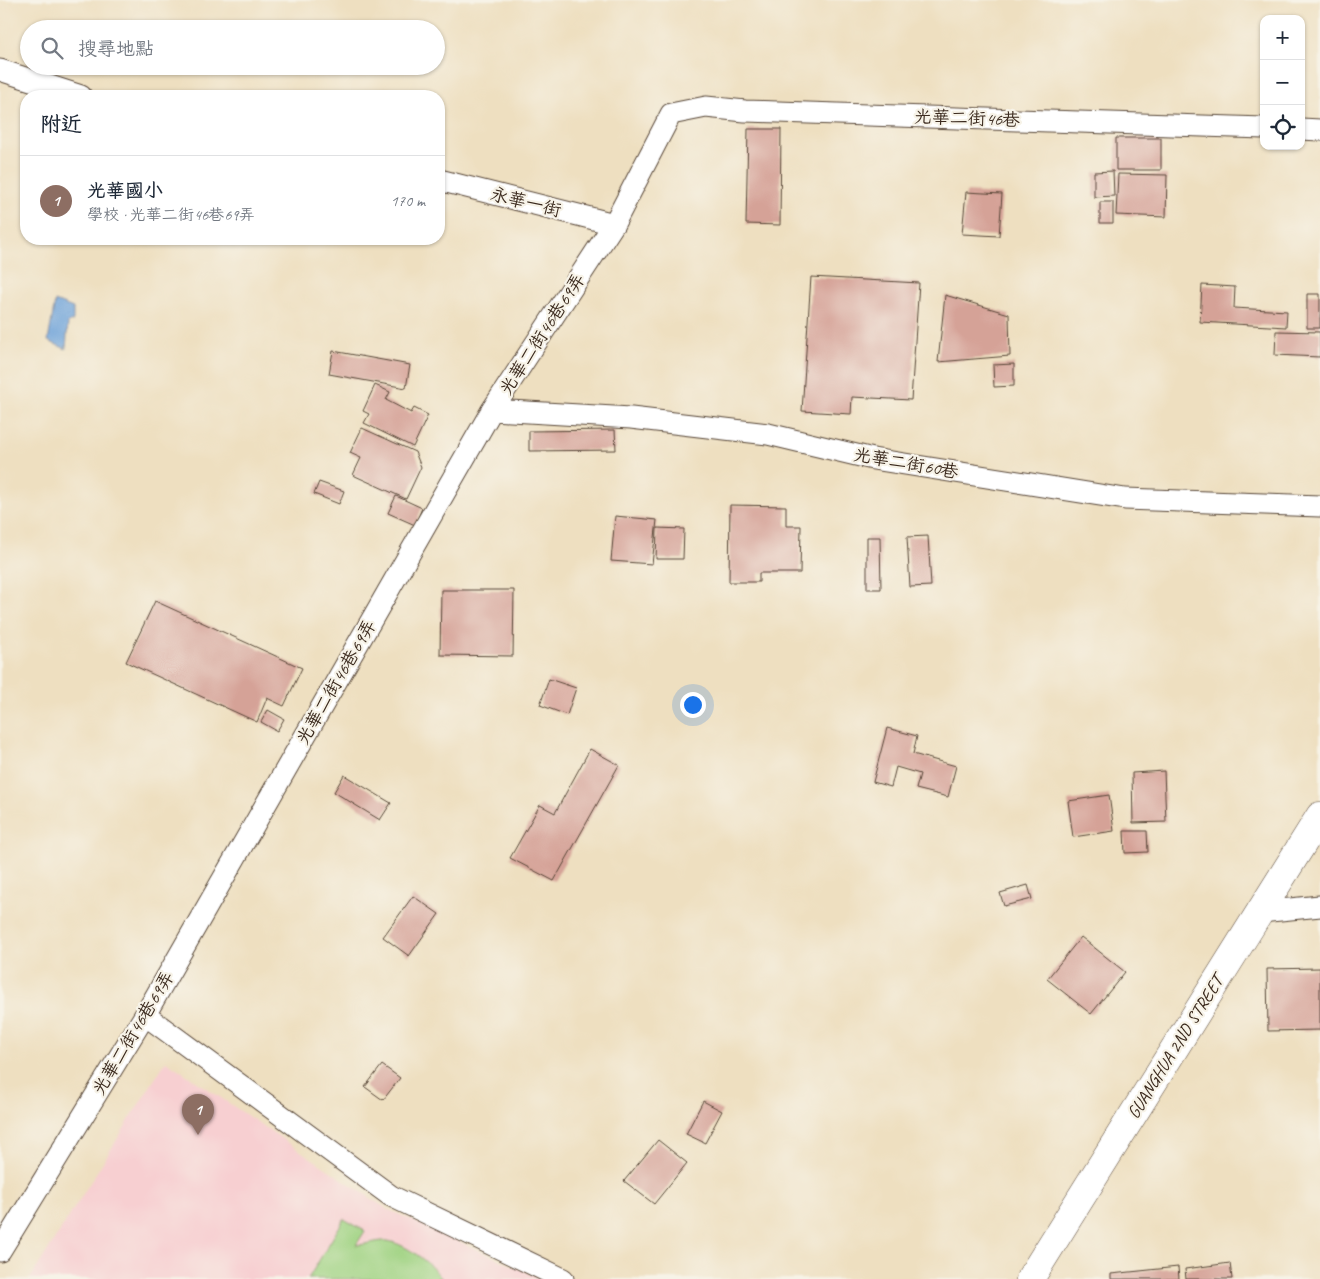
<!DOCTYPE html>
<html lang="zh-TW">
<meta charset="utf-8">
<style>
:root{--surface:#fff;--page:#f6f6f7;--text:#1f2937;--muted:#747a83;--line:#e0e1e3;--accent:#0b8043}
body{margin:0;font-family:Caveat,"LXGW WenKai TC",sans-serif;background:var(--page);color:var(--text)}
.controls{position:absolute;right:15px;top:15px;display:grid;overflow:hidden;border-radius:10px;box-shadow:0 1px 4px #0004}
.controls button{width:45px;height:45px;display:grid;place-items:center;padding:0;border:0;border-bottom:1px solid var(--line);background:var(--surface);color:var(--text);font:25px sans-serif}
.you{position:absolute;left:692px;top:704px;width:18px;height:18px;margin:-12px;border:4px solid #fff;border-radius:50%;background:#1a73e8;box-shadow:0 0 0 8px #1a73e833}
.badge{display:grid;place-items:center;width:32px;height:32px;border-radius:50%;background:var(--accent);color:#fff;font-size:16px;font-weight:700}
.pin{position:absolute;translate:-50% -41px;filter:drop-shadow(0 1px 2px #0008)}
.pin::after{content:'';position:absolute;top:26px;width:18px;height:15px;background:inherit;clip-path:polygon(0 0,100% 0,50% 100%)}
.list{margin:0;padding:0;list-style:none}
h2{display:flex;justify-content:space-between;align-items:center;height:65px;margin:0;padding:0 20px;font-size:21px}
h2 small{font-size:16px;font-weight:400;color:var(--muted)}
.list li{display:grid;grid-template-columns:32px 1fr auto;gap:15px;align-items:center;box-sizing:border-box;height:90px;padding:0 20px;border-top:1px solid var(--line)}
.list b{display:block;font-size:19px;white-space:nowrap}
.list p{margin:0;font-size:16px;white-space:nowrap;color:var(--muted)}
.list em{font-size:16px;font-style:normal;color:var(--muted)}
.icon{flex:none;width:28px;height:28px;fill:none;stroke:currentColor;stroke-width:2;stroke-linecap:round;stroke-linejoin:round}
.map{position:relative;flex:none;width:1320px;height:1279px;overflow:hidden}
.search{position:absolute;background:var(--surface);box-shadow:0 1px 4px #0004;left:20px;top:20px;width:425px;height:55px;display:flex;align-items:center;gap:12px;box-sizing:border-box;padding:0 18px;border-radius:28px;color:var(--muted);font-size:19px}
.panel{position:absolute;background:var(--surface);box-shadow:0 1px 4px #0004;left:20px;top:90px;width:425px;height:155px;border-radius:20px}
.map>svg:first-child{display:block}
</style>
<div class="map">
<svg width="1320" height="1279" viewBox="0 0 1320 1279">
<rect width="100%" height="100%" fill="#f7f3e8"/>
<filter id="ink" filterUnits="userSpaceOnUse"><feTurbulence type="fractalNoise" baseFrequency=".02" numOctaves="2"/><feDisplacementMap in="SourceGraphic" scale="10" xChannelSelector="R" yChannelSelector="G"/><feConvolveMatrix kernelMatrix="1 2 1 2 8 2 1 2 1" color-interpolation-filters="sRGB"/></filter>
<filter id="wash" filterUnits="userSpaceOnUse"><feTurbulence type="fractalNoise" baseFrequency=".0096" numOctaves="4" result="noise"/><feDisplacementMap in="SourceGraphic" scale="20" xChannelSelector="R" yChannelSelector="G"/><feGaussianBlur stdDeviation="1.12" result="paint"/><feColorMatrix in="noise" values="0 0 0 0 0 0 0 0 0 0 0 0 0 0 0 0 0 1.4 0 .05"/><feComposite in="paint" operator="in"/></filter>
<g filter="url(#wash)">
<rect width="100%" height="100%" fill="#eedfc0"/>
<path fill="#f7cfd1" d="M166 1061 387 1209 542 1279H30Z"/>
<path fill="#a0d383" stroke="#6e7e50" d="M344 1219 365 1231 356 1245C366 1245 378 1240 388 1241 408 1245 430 1263 442 1279H308Z"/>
<path fill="#6ca1d9" stroke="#54667c" d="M55 301 73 308V321L68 323 66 349 48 341Z"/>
<g id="blocks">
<path fill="#d5a297" d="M748 129H781L780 225 746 224Z
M1116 138H1161V170H1116Z
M1113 171 1114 196 1094 197V172Z
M1118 174 1167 175 1166 217 1116 215Z
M966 192 1002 194 999 236 962 234Z
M1100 202H1113V223H1100Z
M811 277 919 283 911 400 852 397 851 414 802 411Z
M1202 285 1235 287 1234 308 1287 311 1286 327 1200 322Z
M1307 294H1320V328H1307Z
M945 295 1009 314 1010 356 938 362Z
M1276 331 1320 332V357L1275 355Z
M333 351 410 365 406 388 329 374Z
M1014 364V386L994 387 993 365Z
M375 385 390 392 386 400 411 413 414 408 428 415 413 447 364 423 369 414 363 411Z
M362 428 415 452 421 467 406 499 353 475 361 458 350 453Z
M615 430 616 450 529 451V431Z
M319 482 344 491 339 504 314 494Z
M396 496 422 508 415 525 388 513Z
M730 505 786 506V526H801L800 573H759V582H729Z
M615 516 657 520 652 564 611 561Z
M657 528 684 529 683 559H656Z
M928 536 931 586 910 587 907 537Z
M867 537H880L881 589H867Z
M441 590H514L513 656 440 655Z
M155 601 302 668 284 706 267 698 257 722 126 662Z
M549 679 576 688 567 715 540 705Z
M268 710 284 719 277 731 261 722Z
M887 728 917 736 913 754 956 766 948 797 916 789 920 774 896 767 891 787 873 782Z
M590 749 619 765 554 881 510 858 540 805 555 813Z
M1164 771 1166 822 1133 823 1132 773Z
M344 775 391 803 380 820 334 792Z
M1109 795 1114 831 1073 837 1068 801Z
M1124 831H1147L1148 852 1125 853Z
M1028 885 1032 899 1004 906 1000 893Z
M413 896 439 914 409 956 383 937Z
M1081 937 1125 972 1091 1014 1047 979Z
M1320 968V1030L1268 1031 1267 969Z
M382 1065 400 1078 383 1100 365 1087Z
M703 1101 722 1111 705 1143 686 1134Z
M658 1140 687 1163 654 1204 624 1181Z
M1230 1263 1232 1279H1186L1185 1269Z
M1178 1267 1179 1279H1111V1274Z"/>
</g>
</g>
<g filter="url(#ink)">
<use href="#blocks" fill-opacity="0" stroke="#564536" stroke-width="1"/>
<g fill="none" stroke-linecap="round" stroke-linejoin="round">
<defs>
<path id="minor" d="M0 70 81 96
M1301 129 1320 130
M439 180 614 224
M492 410 631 418 768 434 873 459 1125 499 1320 506
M1260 912 1320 906
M145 1015 391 1196 563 1279
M0 1251 145 1015 492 410 614 224 671 114 706 107 745 111 1264 128"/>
<path id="tertiary" d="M1030 1279 1320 816"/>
</defs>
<use href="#minor" stroke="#564536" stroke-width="23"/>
<use href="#tertiary" stroke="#564536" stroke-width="29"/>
<use href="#minor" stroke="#fff" stroke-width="21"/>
<use href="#tertiary" stroke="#fff" stroke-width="28"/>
</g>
</g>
<g text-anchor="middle" stroke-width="4.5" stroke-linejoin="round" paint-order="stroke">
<g font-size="18" fill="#3b2a1e" stroke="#f7f3e8">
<text transform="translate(967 118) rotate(2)" y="6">光華二街46巷</text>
<text transform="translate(526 202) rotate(14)" y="6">永華一街</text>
<text transform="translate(542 334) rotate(-57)" y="6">光華二街46巷69弄</text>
<text transform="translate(906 463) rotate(10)" y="6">光華二街60巷</text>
<text transform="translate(336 682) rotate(-60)" y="6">光華二街46巷69弄</text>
<text transform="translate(133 1033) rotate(-59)" y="6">光華二街46巷69弄</text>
<text transform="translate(1175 1047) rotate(-58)" y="6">GUANGHUA 2ND STREET</text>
</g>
</g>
</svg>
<div class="controls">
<button>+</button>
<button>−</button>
<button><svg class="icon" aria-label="locate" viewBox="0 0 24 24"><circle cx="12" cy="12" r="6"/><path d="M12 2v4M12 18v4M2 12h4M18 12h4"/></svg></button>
</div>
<div class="you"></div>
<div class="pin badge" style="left:198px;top:1135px;background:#8d6e63">1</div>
<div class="search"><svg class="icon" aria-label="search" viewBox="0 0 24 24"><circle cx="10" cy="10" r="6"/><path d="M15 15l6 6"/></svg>搜尋地點</div>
<section class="panel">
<h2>附近<small></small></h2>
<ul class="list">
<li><span class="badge" style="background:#8d6e63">1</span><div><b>光華國小</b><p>學校 · 光華二街46巷69弄</p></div><em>170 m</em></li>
</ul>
</section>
</div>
